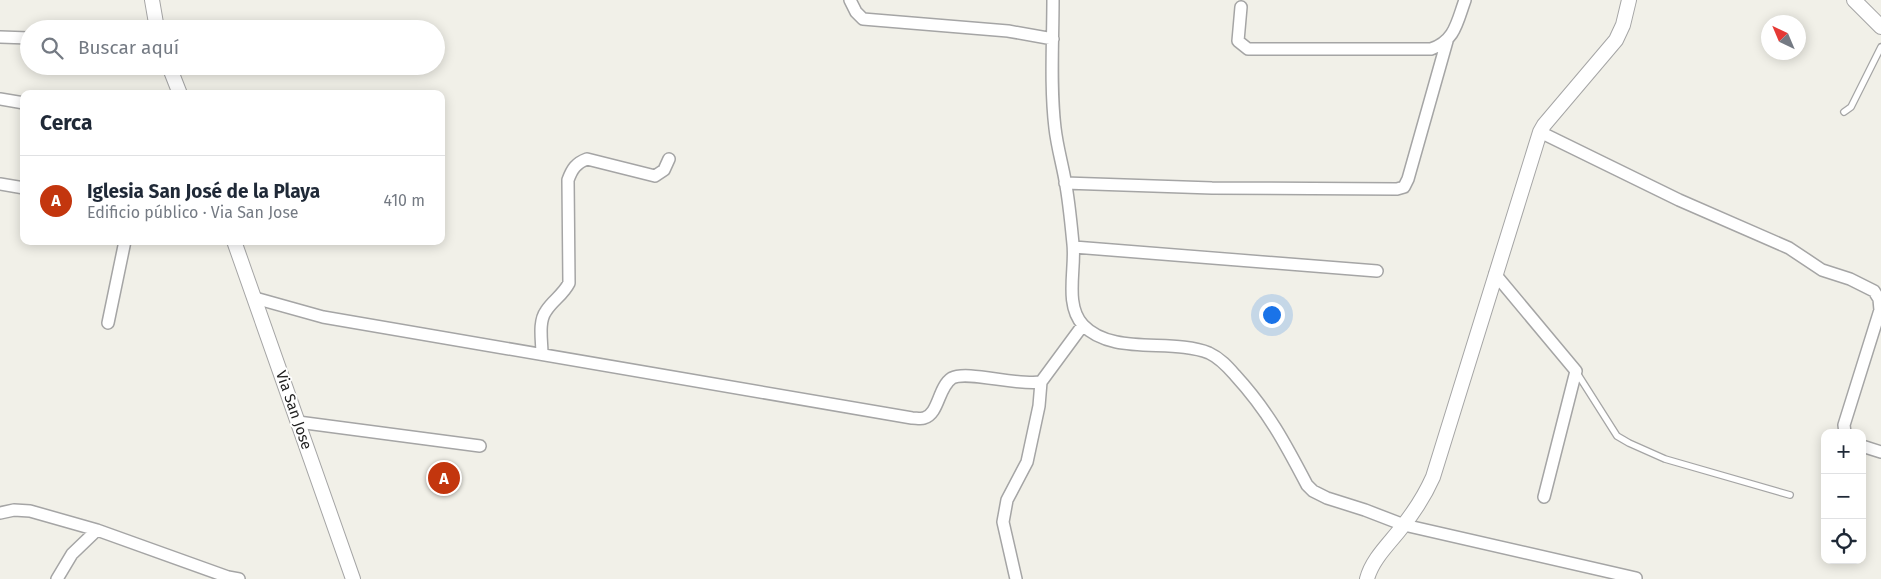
<!DOCTYPE html>
<html lang="es">
<meta charset="utf-8">
<style>
:root{--surface:#fff;--page:#f6f6f7;--text:#1f2937;--muted:#747a83;--line:#e0e1e3;--accent:#c3360e}
body{margin:0;font-family:"Fira Sans",sans-serif;background:var(--page);color:var(--text)}
.controls{position:absolute;right:15px;bottom:15px;display:grid;overflow:hidden;border-radius:10px;box-shadow:0 2px 12px #0003}
.controls button{width:45px;height:45px;display:grid;place-items:center;padding:0;border:0;border-bottom:1px solid var(--line);background:var(--surface);color:var(--text);font:25px sans-serif}
.compass{position:absolute;left:1761px;top:15px;width:45px;height:45px;border-radius:50%;background:var(--surface);box-shadow:0 2px 12px #0003;rotate:316deg}
.you{position:absolute;left:1271px;top:314px;width:18px;height:18px;margin:-12px;border:4px solid #fff;border-radius:50%;background:#1a73e8;box-shadow:0 0 0 8px #1a73e833}
.badge{display:grid;place-items:center;width:32px;height:32px;border-radius:50%;background:var(--accent);color:#fff;font-size:16px;font-weight:700}
.pin{position:absolute;translate:-50% -50%;border:2px solid #fff;box-shadow:0 1px 5px #0006}
.list{margin:0;padding:0;list-style:none}
h2{display:flex;justify-content:space-between;align-items:center;height:65px;margin:0;padding:0 20px;font-size:21px}
h2 small{font-size:16px;font-weight:400;color:var(--muted)}
.list li{display:grid;grid-template-columns:32px 1fr auto;gap:15px;align-items:center;box-sizing:border-box;height:90px;padding:0 20px;border-top:1px solid var(--line)}
.list b{display:block;font-size:19px;white-space:nowrap}
.list p{margin:0;font-size:16px;white-space:nowrap;color:var(--muted)}
.list em{font-size:16px;font-style:normal;color:var(--muted)}
.icon{flex:none;width:28px;height:28px;fill:none;stroke:currentColor;stroke-width:2;stroke-linecap:round;stroke-linejoin:round}
.map{position:relative;flex:none;width:1881px;height:579px;overflow:hidden}
.search{position:absolute;background:var(--surface);box-shadow:0 2px 12px #0003;left:20px;top:20px;width:425px;height:55px;display:flex;align-items:center;gap:12px;box-sizing:border-box;padding:0 18px;border-radius:28px;color:var(--muted);font-size:19px}
.panel{position:absolute;background:var(--surface);box-shadow:0 2px 12px #0003;left:20px;top:90px;width:425px;height:155px;border-radius:10px}
.map>svg:first-child{display:block}
</style>
<div class="map">
<svg width="1881" height="579" viewBox="0 0 1881 579">
<rect width="100%" height="100%" fill="#f1f0e8"/>
<g fill="none" stroke-linecap="round" stroke-linejoin="round">
<defs>
<path id="service" d="M1844 112 1851 107 1881 47
M1577 373 1617 436 1629 443 1665 459 1790 495"/>
<path id="minor" d="M850 0 856 12 863 19 1008 31 1053 39
M1053 0C1053 42 1050 86 1055 128 1057 146 1062 163 1065 180 1069 201 1071 223 1073 244 1076 268 1064 305 1083 325 1112 356 1172 338 1209 353 1220 358 1228 367 1235 375 1268 411 1285 443 1307 485L1313 491 1327 498 1365 510 1404 525 1636 578
M1241 7 1238 41 1248 49H1431C1455 41 1457 22 1465 0
M157 27 191 29
M0 37 29 38
M0 99 24 103
M1540 132 1679 200 1789 248 1822 270 1850 279 1874 291 1879 299 1880 310 1844 425 1845 433
M1065 183 1212 188 1397 189 1404 187 1408 179 1447 41
M0 184 24 188
M1074 247 1377 271
M1495 274 1576 371 1544 497
M255 298 323 317 912 418C916 418 921 419 924 418 939 414 938 387 952 378 967 370 1017 386 1041 382
M108 323 125 241
M542 354C542 341 538 322 546 311 553 300 563 295 569 283L568 180C572 169 576 163 587 159L655 176 664 170 669 159
M298 422 480 446
M1862 446 1881 452
M0 513 14 510 30 511 97 530 228 577 239 579
M57 579 72 554 97 530
M1016 579 1003 522 1007 500 1027 462 1039 406 1041 382 1083 325"/>
<path id="tertiary" d="M152 0 157 29
M1854 0 1881 27
M169 66 180 94
M234 241 353 579
M1367 579C1372 559 1390 543 1402 527 1414 512 1425 495 1433 477L1540 132 1544 125 1616 40 1623 25 1629 0"/>
</defs>
<use href="#service" stroke="#a5a5a5" stroke-width="8"/>
<use href="#minor" stroke="#a5a5a5" stroke-width="14"/>
<use href="#tertiary" stroke="#a5a5a5" stroke-width="16"/>
<use href="#service" stroke="#fff" stroke-width="5.5"/>
<use href="#minor" stroke="#fff" stroke-width="11"/>
<use href="#tertiary" stroke="#fff" stroke-width="14"/>
</g>
<g text-anchor="middle" stroke-width="4" stroke-linejoin="round" paint-order="stroke">
<g font-size="15" fill="#212121" stroke="#fff">
<text transform="translate(294 410) rotate(71)" y="5">Via San Jose</text>
</g>
</g>
</svg>
<div class="controls">
<button>+</button>
<button>−</button>
<button><svg class="icon" aria-label="locate" viewBox="0 0 24 24"><circle cx="12" cy="12" r="6"/><path d="M12 2v4M12 18v4M2 12h4M18 12h4"/></svg></button>
</div>
<svg class="compass" viewBox="-18 -18 36 36"><path d="M0-13l5 13h-10z" fill="#e53935"/><path d="M0 13l5-13h-10z" fill="#747a83"/></svg>
<div class="you"></div>
<div class="pin badge" style="left:444px;top:478px">A</div>
<div class="search"><svg class="icon" aria-label="search" viewBox="0 0 24 24"><circle cx="10" cy="10" r="6"/><path d="M15 15l6 6"/></svg>Buscar aquí</div>
<section class="panel">
<h2>Cerca<small></small></h2>
<ul class="list">
<li><span class="badge">A</span><div><b>Iglesia San José de la Playa</b><p>Edificio público · Via San Jose</p></div><em>410 m</em></li>
</ul>
</section>
</div>
